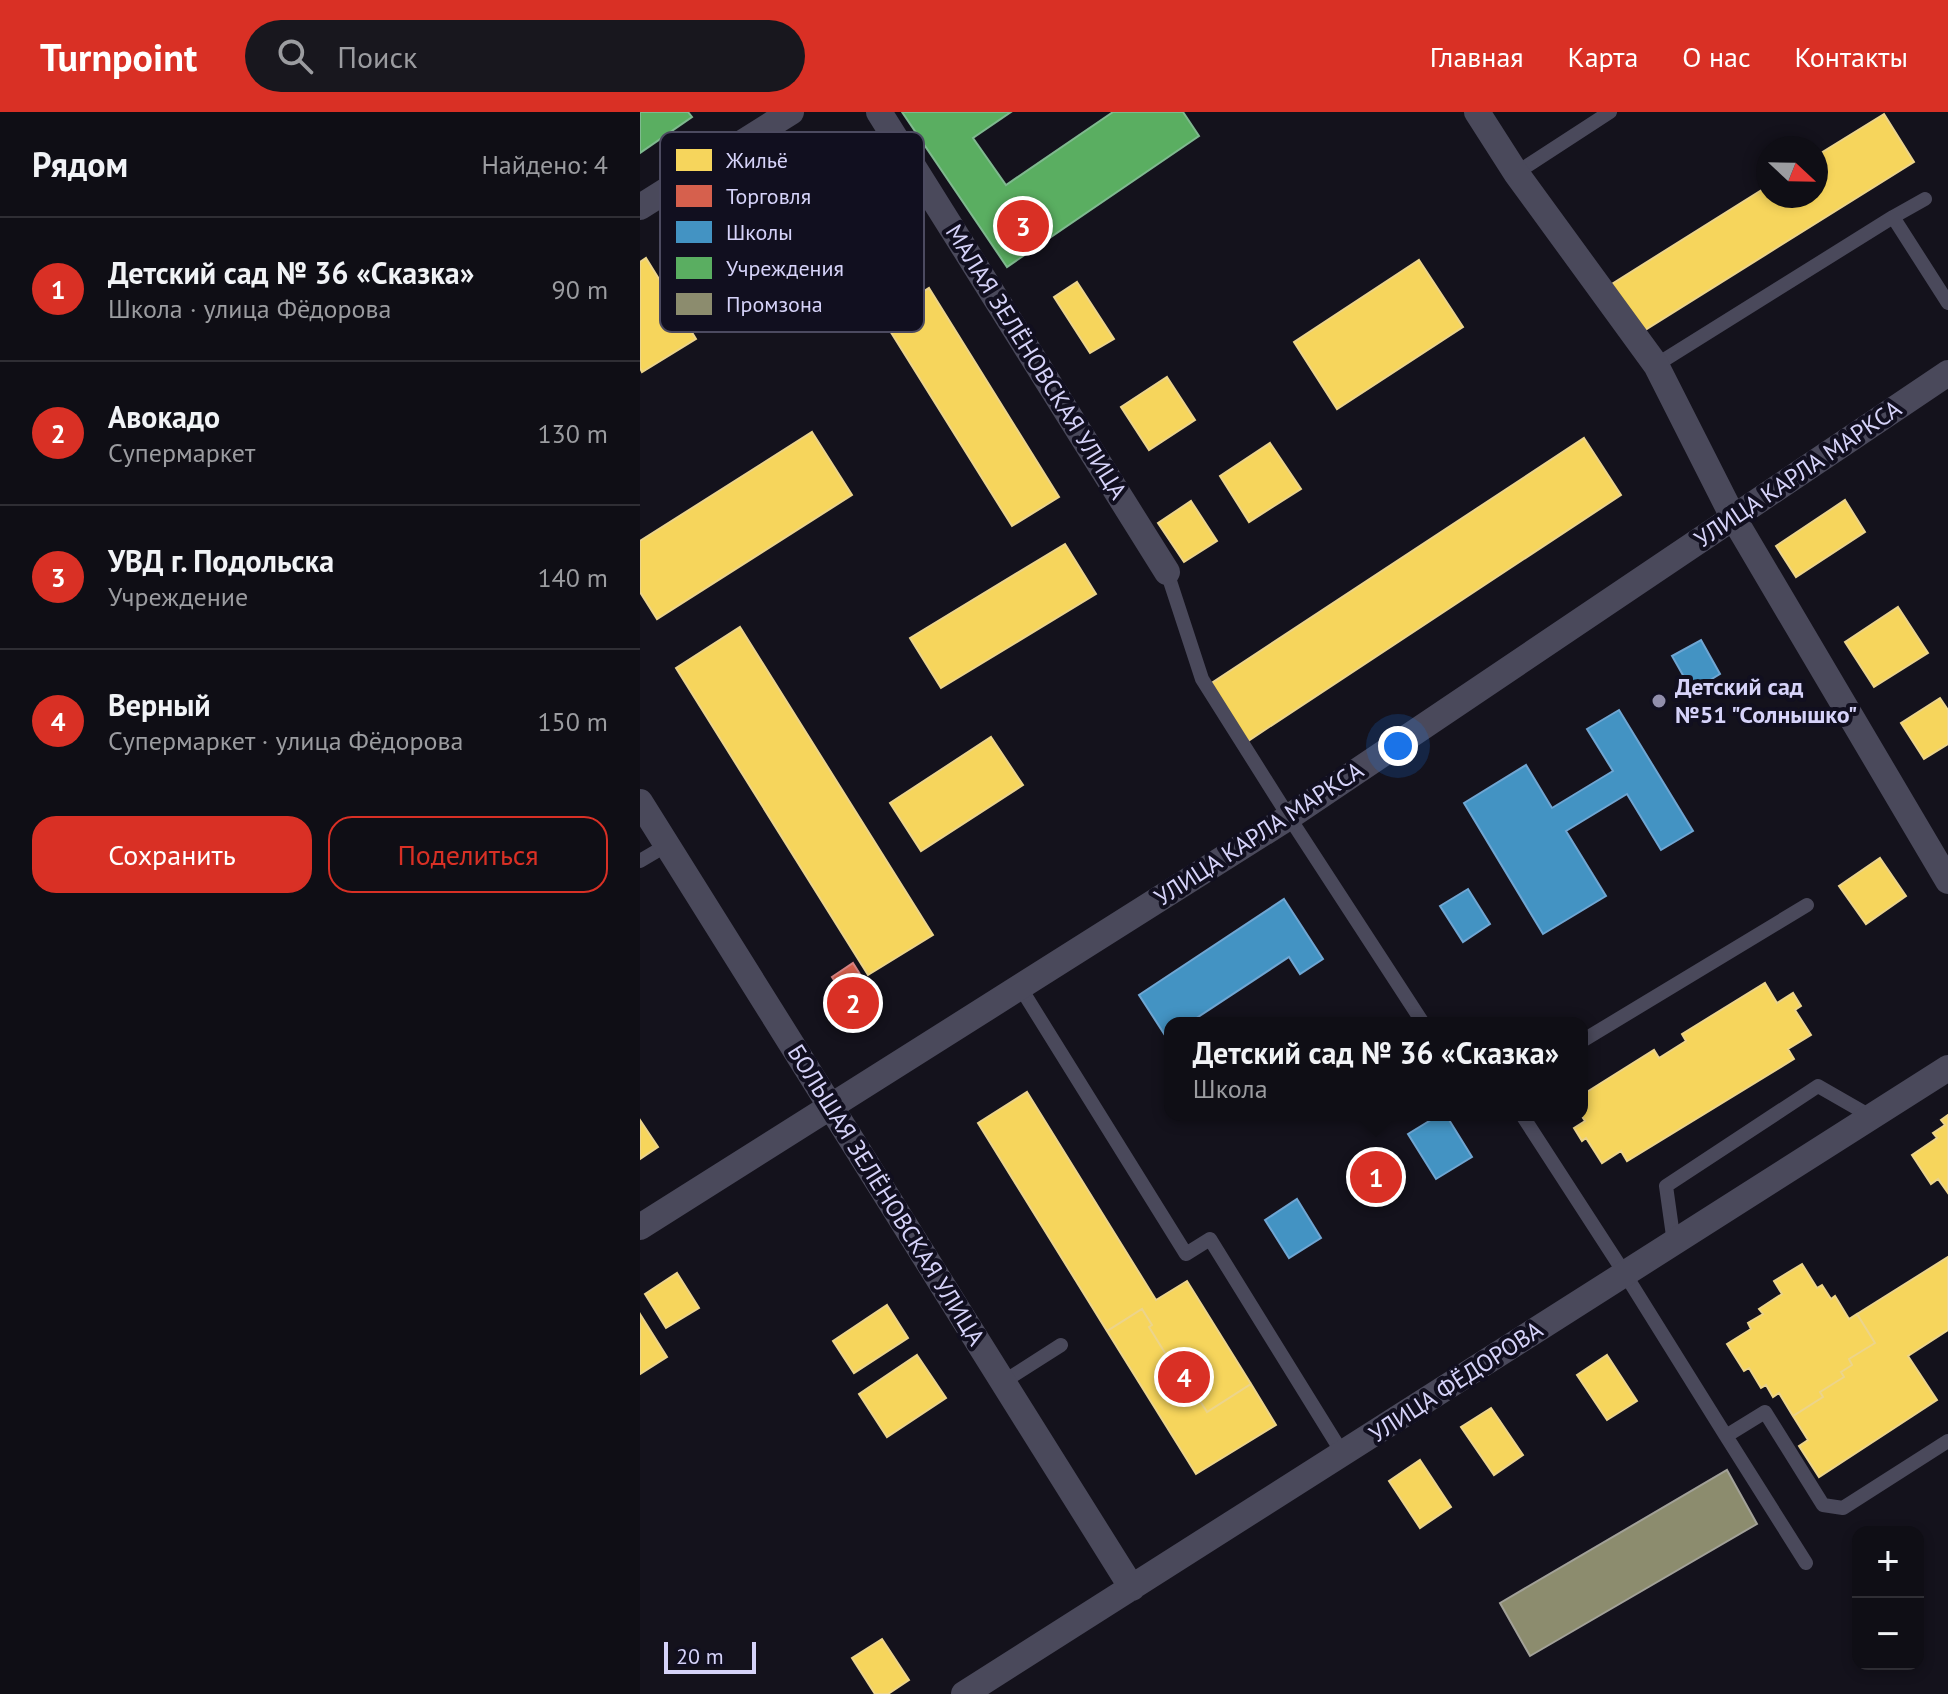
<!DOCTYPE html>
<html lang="ru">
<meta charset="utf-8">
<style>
:root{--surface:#0f0e15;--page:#18171e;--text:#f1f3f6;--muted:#9b9ca0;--line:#2f2e34;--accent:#d93025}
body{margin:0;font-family:"PT Sans",sans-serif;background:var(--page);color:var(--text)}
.controls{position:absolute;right:24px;bottom:24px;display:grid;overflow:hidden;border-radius:16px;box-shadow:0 4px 12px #0003}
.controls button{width:72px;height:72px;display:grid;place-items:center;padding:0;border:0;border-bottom:2px solid var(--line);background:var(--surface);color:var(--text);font:40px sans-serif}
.compass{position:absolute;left:1116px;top:24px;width:72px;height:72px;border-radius:50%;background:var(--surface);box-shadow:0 4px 12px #0003;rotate:112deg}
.scale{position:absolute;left:24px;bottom:20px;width:92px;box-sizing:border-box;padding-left:8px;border:4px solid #d6d3f9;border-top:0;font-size:22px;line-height:28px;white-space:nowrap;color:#d6d3f9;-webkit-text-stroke:6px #110f1f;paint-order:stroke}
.you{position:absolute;left:758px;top:634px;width:28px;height:28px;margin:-20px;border:6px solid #fff;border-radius:50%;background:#1a73e8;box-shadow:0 0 0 12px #1a73e833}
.badge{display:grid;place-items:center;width:52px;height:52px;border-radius:50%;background:var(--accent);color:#fff;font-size:26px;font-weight:700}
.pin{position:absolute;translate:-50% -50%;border:4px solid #fff;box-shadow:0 2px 8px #0006}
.popup{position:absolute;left:524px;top:905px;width:424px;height:104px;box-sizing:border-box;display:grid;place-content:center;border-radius:16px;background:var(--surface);filter:drop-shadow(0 2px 6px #0005);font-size:26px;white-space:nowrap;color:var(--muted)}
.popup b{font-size:30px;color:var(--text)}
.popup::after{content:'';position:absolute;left:50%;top:100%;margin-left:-16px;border:16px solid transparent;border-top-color:var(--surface)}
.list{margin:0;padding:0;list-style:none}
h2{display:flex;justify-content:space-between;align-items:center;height:104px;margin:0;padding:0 32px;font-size:34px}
h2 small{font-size:26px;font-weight:400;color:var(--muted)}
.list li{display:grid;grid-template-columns:52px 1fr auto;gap:24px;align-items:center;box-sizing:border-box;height:144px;padding:0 32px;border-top:2px solid var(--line)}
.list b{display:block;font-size:30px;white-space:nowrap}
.list p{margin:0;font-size:26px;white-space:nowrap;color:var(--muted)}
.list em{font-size:26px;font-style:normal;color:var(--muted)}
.actions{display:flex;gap:16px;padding:24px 32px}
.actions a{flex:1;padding:18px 0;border:2px solid var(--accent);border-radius:24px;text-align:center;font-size:28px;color:var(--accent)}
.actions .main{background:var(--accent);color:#fff}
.icon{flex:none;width:44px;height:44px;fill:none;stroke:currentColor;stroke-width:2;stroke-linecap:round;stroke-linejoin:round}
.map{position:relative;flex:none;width:1308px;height:1582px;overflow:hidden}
header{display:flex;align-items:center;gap:48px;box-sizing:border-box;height:112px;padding:0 40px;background:var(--accent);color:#fff}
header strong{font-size:38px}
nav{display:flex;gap:44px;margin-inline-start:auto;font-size:28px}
.search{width:560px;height:72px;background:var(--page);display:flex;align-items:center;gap:20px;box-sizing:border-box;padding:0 28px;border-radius:44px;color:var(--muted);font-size:30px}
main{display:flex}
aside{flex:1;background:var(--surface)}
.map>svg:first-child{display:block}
</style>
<header>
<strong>Turnpoint</strong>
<div class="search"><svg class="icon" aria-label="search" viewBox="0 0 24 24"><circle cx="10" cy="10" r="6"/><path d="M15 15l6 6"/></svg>Поиск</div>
<nav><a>Главная</a><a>Карта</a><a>О нас</a><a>Контакты</a></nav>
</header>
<main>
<aside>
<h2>Рядом<small>Найдено: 4</small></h2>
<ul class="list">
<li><span class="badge">1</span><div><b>Детский сад № 36 «Сказка»</b><p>Школа · улица Фёдорова</p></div><em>90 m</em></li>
<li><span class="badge">2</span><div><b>Авокадо</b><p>Супермаркет</p></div><em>130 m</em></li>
<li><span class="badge">3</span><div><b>УВД г. Подольска</b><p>Учреждение</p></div><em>140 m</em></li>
<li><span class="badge">4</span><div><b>Верный</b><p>Супермаркет · улица Фёдорова</p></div><em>150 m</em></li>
</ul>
<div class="actions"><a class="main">Сохранить</a><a>Поделиться</a></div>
</aside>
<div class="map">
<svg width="1308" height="1582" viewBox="0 0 1308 1582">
<rect width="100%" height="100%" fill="#14121c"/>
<path fill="#f6d55c" stroke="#ecd48b" stroke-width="2" d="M1244 2 1274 50 997 223 967 175 1128 74V84H1176V44Z
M194 32 222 72 90 165 62 125Z
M6 146 56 227 2 260 0 256V150Z
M779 148 823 215 697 297 654 230Z
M437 170 474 227 450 241 414 185Z
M289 176 419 385 372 414 242 206Z
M527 265 555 308 509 338 481 295Z
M172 320 212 383 17 507 0 480V429Z
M944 326 981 383 608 629 570 572Z
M630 331 661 377 609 410 580 364Z
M1205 388 1225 420 1156 465 1136 434Z
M551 389 577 429 544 450 518 411Z
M425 432 456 482 301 576 270 526Z
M1258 495 1288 541 1234 575 1205 530Z
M100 515 293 823 228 863 36 556Z
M1300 586 1308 598V632L1284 647 1261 611Z
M351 625 383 673 281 739 250 691Z
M1240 746 1266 784 1226 812 1199 774Z
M1125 871 1137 891 1153 881 1161 894 1155 898 1171 923 1148 937 1154 947 987 1049 981 1039 962 1051 946 1026 942 1029 934 1016 945 1009 941 1003 942 983 1014 938 1019 946 1046 929 1042 922Z
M387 980 516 1188 547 1169 611 1272 567 1300 557 1284 553 1286 509 1215 512 1213 502 1197 467 1219 338 1011Z
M1308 1003V1081L1298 1067 1291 1072 1272 1043 1297 1026 1293 1021 1305 1013 1301 1008Z
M0 1008 18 1035 0 1047Z
M1308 1145V1218L1268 1244 1297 1288 1179 1365 1159 1334 1168 1328 1153 1304 1183 1285 1180 1280 1204 1265 1201 1260 1212 1253 1209 1247 1235 1231 1217 1202Z
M1162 1152 1177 1176 1182 1173 1191 1187 1195 1184 1209 1207 1217 1202 1235 1231 1209 1247 1212 1253 1201 1260 1204 1265 1180 1280 1183 1285 1153 1304 1139 1281 1133 1285 1126 1273 1121 1276 1109 1256 1104 1259 1087 1232 1111 1217 1108 1211 1123 1202 1119 1197 1142 1182 1134 1169Z
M37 1161 59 1196 26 1216 5 1182Z
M247 1193 268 1226 214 1261 193 1229Z
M502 1197 512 1213 509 1215 553 1286 557 1284 567 1300 611 1272 636 1313 556 1362 467 1219Z
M0 1202 27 1245 0 1262Z
M277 1243 306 1286 247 1325 219 1282Z
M967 1243 997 1289 967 1308 937 1263Z
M851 1296 883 1343 854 1363 821 1315Z
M780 1348 811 1395 780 1416 749 1369Z
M242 1527 269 1568 248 1582H235L212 1546Z"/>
<path fill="#d6604d" stroke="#d68281" stroke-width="2" d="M213 851 233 883 212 896 192 865Z"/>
<path fill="#4393c3" stroke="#6fa6d3" stroke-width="2" d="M1061 528 1080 562 1052 579 1032 544Z
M979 598 1053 719 1021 738 987 682 926 719 966 784 903 822 824 691 886 653 912 696 973 659 947 617Z
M828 777 850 812 823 830 800 794Z
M644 787 683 847 660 862 649 845 549 911H530V931L499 883Z
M799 1003H806L832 1045 796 1067 768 1022Z
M657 1087 681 1126 649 1146 625 1108Z"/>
<path fill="#5aae61" stroke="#7fb98f" stroke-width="2" d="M0 0H48L52 5 0 41Z
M262 0H371L333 26 366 73 473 0H543L559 24 367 155Z"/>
<path fill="#8c8c6e" stroke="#a2a198" stroke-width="2" d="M1087 1358 1117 1412 890 1544 860 1491Z"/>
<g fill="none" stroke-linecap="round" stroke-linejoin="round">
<path stroke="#4a495b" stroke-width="14" d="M876 61 970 0
M1253 105 1308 191
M1016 253 1253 105 1285 87
M527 460 562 567 649 705 783 911
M0 749 27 733
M380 875 546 1142 570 1127 703 1342
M942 929 1167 793
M882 1003 985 1162 1086 1324 1125 1300 1183 1393 1203 1396 1308 1329
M1034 1131 1026 1074 1178 974 1232 1005
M363 1270 421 1233
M1086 1324 1166 1451"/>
<path stroke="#4a495b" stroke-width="26" d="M239 0 527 460
M837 0 876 61 1016 253 1093 405 1308 769
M0 95 151 0
M0 690 492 1476
M0 1115 649 705 1308 261
M324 1582 1308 956"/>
</g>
<circle fill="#928fac" stroke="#110f1f" stroke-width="3" cx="1019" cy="589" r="8"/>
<g text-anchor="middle" stroke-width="8" stroke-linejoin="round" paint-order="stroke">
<g font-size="24" fill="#d6d3f9" stroke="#110f1f">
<text transform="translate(396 250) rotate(58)" y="8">МАЛАЯ ЗЕЛЁНОВСКАЯ УЛИЦА</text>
<text transform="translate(1158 362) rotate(-34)" y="8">УЛИЦА КАРЛА МАРКСА</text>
<text transform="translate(619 722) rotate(-33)" y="8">УЛИЦА КАРЛА МАРКСА</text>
<text transform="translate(246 1083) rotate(58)" y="8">БОЛЬШАЯ ЗЕЛЁНОВСКАЯ УЛИЦА</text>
<text transform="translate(816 1270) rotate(-33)" y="8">УЛИЦА ФЁДОРОВА</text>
</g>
<g font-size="24" font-weight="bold" fill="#d6d3f9" stroke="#110f1f" text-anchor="start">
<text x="1035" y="583">Детский сад<tspan x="1035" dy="28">№51 "Солнышко"</tspan></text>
</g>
</g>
<rect x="20" y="20" width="264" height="200" rx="12" fill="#110f1f" stroke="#4c4a60" stroke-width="2"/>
<rect x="36" y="37" width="36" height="22" fill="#f6d55c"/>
<rect x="36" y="73" width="36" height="22" fill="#d6604d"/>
<rect x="36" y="109" width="36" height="22" fill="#4393c3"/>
<rect x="36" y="145" width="36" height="22" fill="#5aae61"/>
<rect x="36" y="181" width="36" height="22" fill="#8c8c6e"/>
<g font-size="22" fill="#d6d3f9">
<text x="86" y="56">Жильё</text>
<text x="86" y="92">Торговля</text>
<text x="86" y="128">Школы</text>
<text x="86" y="164">Учреждения</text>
<text x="86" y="200">Промзона</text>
</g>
</svg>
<div class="controls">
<button>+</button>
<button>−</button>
</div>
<svg class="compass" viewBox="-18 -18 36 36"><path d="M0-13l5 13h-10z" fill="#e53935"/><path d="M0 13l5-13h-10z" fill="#9b9ca0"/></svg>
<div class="scale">20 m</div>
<div class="you"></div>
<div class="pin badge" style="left:736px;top:1065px">1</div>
<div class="popup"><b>Детский сад № 36 «Сказка»</b>Школа</div>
<div class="pin badge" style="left:213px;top:891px">2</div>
<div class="pin badge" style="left:383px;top:114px">3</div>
<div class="pin badge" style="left:544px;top:1265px">4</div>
</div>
</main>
